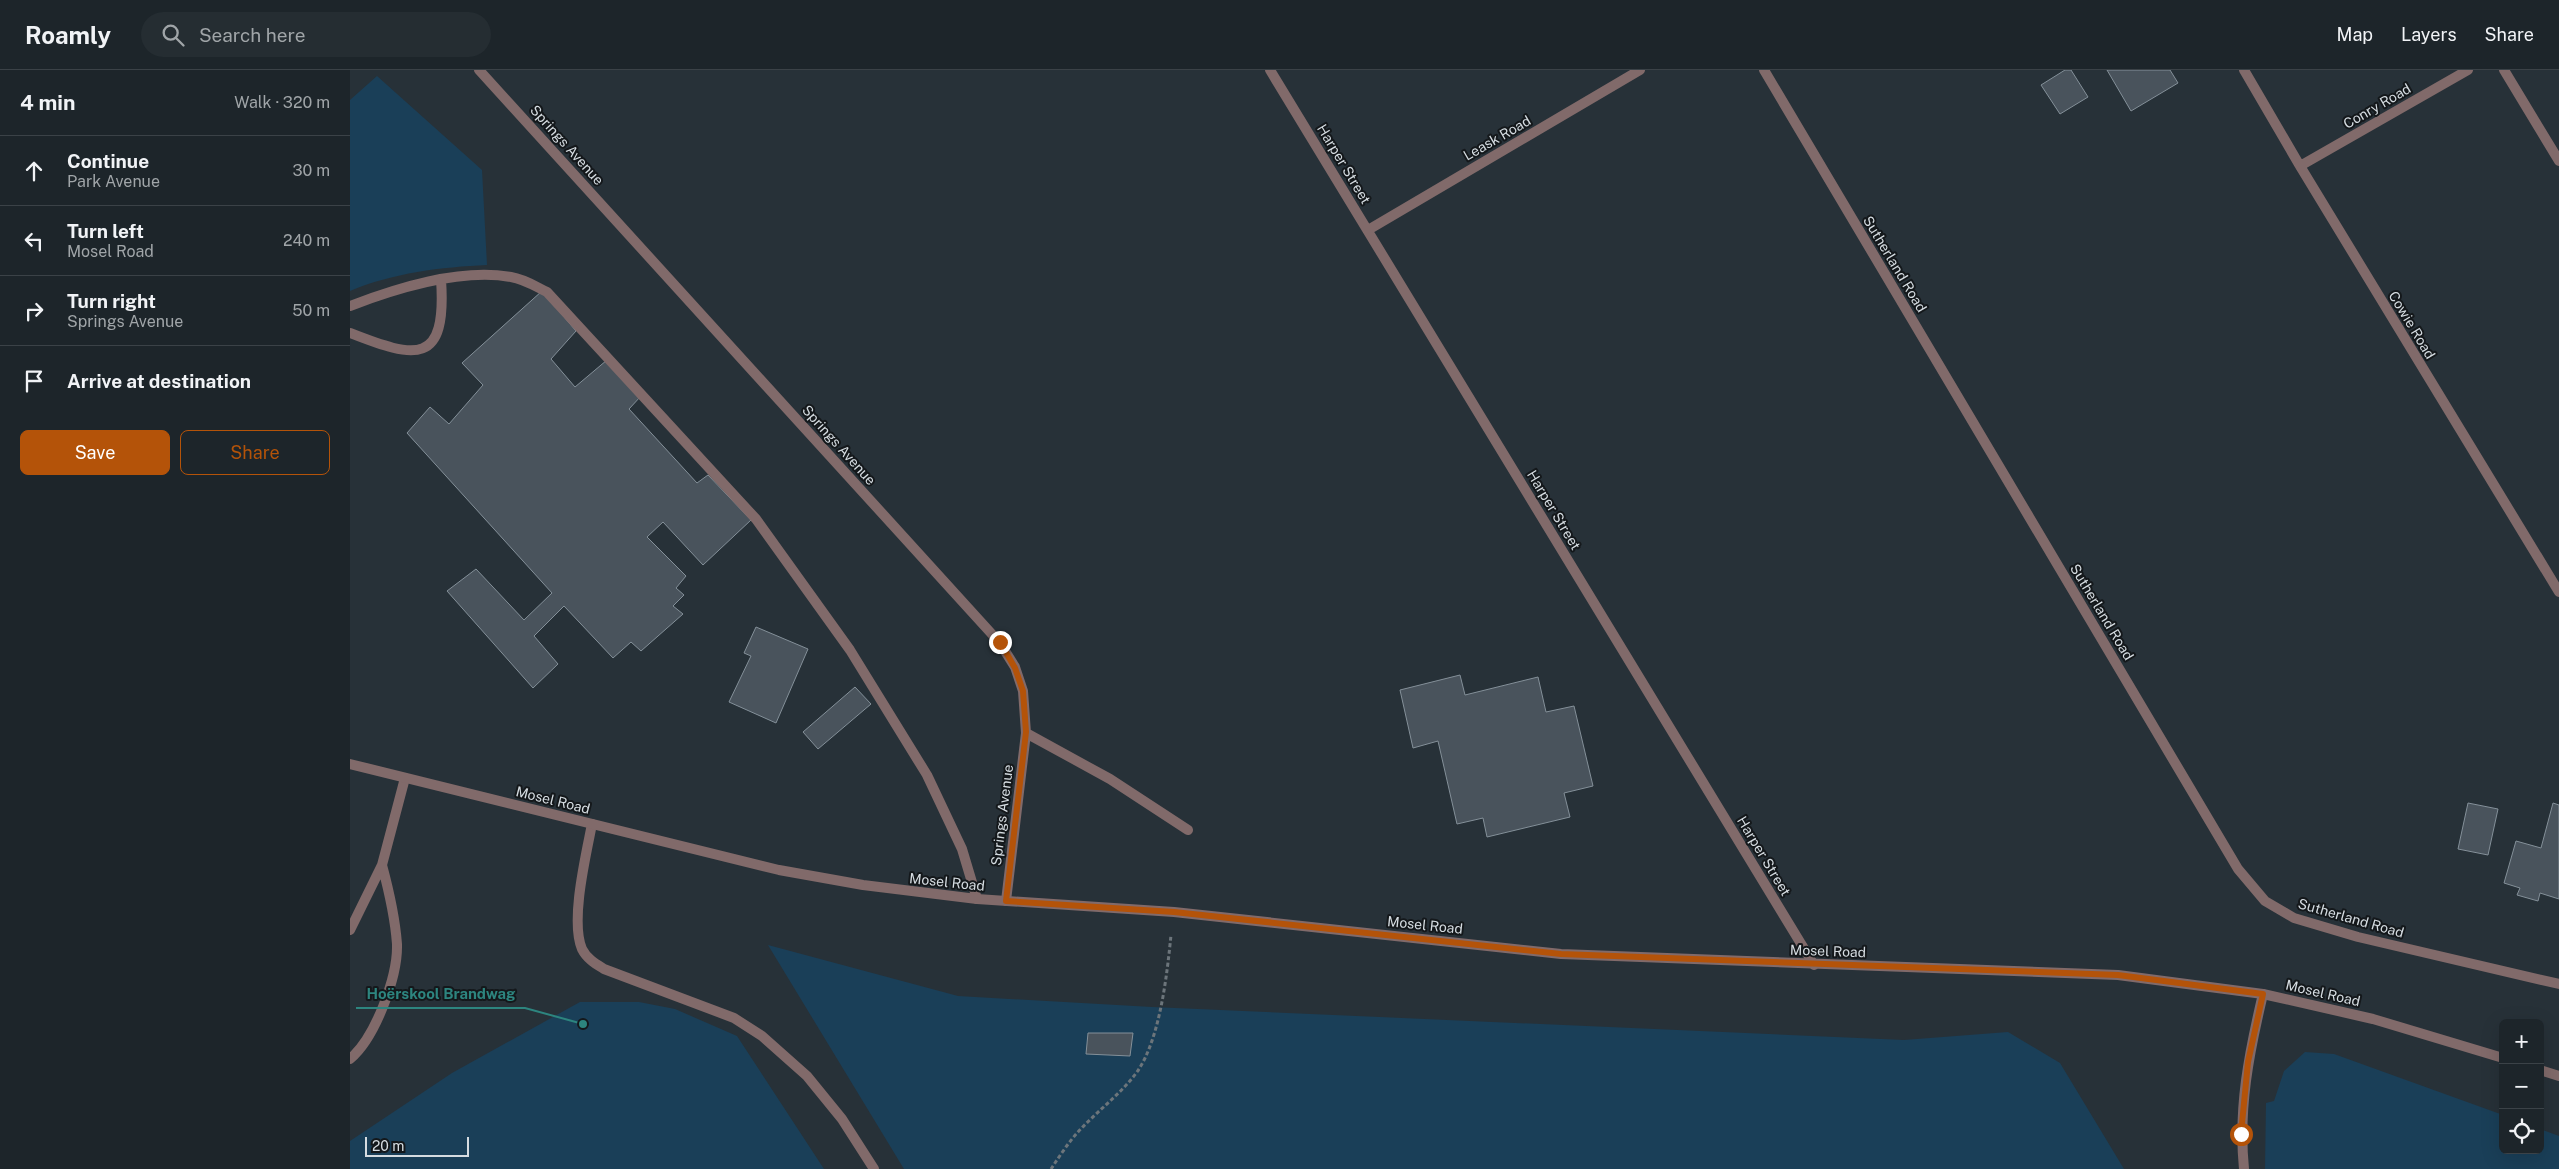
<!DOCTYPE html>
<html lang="en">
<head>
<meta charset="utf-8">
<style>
	:root { --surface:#1d252a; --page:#252d32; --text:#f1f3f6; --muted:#a0a5a8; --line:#3b4247; --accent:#b45309 }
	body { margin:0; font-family:"Public Sans",sans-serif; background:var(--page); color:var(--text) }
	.controls { position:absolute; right:15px; bottom:15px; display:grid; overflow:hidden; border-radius:8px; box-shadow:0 5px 20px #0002 }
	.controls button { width:45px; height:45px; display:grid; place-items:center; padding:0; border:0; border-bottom:1px solid var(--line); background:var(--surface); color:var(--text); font:25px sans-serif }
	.scale { position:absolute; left:15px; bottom:12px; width:104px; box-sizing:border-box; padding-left:5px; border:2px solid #d5dce1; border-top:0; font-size:14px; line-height:18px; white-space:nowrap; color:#d5dce1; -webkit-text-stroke:4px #14181b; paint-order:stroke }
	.stop { position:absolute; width:15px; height:15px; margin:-11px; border:4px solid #b45309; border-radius:50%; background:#fff }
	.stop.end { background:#b45309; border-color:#fff; box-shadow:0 1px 5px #0008 }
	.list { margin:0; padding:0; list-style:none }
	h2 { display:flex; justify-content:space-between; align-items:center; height:65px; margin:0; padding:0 20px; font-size:21px }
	h2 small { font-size:16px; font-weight:400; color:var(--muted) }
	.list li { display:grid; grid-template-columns:32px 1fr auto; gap:15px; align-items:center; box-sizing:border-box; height:70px; padding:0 20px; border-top:1px solid var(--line) }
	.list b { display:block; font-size:19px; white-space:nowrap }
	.list p { margin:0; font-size:16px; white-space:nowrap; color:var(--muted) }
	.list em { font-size:16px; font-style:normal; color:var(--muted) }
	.actions { display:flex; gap:10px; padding:15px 20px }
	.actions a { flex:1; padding:11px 0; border:1px solid var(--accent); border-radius:8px; text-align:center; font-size:18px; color:var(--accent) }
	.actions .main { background:var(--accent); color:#fff }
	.icon { flex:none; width:28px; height:28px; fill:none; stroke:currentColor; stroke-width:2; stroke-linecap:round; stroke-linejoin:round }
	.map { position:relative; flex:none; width:2209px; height:1099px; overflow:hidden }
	header { display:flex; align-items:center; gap:30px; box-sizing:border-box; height:70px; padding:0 25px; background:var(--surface); border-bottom:1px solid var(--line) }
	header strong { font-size:24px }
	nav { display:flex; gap:28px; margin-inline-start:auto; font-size:18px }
	.search { width:350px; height:45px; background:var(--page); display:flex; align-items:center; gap:12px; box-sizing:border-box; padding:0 18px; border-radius:28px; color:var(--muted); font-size:19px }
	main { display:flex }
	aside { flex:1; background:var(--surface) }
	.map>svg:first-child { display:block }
</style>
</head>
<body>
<header>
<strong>Roamly</strong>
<div class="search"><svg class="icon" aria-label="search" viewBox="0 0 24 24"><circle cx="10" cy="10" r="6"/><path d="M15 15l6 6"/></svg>Search here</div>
<nav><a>Map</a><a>Layers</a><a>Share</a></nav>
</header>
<main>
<aside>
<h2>4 min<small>Walk · 320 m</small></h2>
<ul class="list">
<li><svg class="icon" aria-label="ahead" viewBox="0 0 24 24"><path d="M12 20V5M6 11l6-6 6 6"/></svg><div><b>Continue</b><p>Park Avenue</p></div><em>30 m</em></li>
<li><svg class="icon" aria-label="left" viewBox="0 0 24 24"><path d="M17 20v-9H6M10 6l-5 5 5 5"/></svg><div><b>Turn left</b><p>Mosel Road</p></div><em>240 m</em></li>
<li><svg class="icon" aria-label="right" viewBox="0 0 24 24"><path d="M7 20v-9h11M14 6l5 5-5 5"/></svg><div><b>Turn right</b><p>Springs Avenue</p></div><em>50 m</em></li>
<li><svg class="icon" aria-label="arrive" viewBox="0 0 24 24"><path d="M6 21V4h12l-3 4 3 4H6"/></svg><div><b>Arrive at destination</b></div></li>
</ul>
<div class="actions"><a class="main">Save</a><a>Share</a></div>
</aside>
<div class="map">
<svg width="2209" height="1099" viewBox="0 0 2209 1099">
	<rect width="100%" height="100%" fill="#273138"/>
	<path fill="#1a3f58" d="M27,6l105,94 5,95c-45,2 -95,8 -137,26v-191z
		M418,875l190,51 194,11 752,33 104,-8 52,31 64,106h-1220z
		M230,932h59l36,7 62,27 87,133h-474v-28l102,-68z
		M1955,982l29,2 169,61v35h37v-21l19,7v33h-294l1,-66 8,-2 10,-30z"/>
	<path fill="#49535c" stroke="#849099" d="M1715,0h6l17,27 -28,17 -19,-29z
		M1757,0h63l8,13 -47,28z
		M192,221l34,40 -25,28 24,28 32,-27 34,36 -12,13 68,74 11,-8 43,45 -48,45 -40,-43 -16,15 39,39 -10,12 8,7 -11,11 10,8 -42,37 -10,-9 -18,16 -49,-52 -30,30 24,28 -25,24 -86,-97 29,-22 48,51 28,-27 -145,-160 23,-26 19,17 34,-39 -21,-22z
		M406,557l52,22 -32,74 -47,-21 22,-46 -7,-3z
		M1110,605l5,20 73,-18 8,35 28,-6 19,80 -29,7 6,24 -83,20 -4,-19 -26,6 -19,-83 -25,7 -13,-58z
		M505,617l16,17 -53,45 -15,-17z
		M2118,733l30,6 -10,46 -30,-6z
		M2203,733l6,2v94l-19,-6 -2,8 -21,-6 3,-7 -16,-5 12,-42 25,7z
		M738,963h45l-3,23 -44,-2z"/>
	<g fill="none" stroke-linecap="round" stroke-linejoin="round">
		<path stroke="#6c757b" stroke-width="3" stroke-dasharray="4 2.5" stroke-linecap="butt" d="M701,1099c8,-12 17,-26 27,-37 19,-21 42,-37 59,-60 23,-33 30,-97 34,-137"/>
		<path stroke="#816a6a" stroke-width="10" d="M0,236c47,-18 110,-38 161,-29 13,2 24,9 36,15l209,227 94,131 77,125 35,74 15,50
			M0,263c66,26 97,33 91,-54
			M242,754c-6,31 -22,97 -10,125 5,10 14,15 22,20l130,49 28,18 45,40 35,43 32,50
			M0,860l32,-65 23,-87
			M0,989c25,-21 48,-82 47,-115 -2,-27 -8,-53 -15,-79"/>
		<path stroke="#816a6a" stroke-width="10" d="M129,0l521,573 15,24 8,24 3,42 -20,168
			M920,0l544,895
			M1414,0l474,799 27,32 29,17 64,19 201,47
			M1894,0l56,96 259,426
			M2154,0l55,91
			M1950,96l168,-96
			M1018,160l272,-160
			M676,663l84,46 78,51
			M1894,1099c-6,-61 5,-116 19,-175"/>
		<path stroke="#816a6a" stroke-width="10" d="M0,694l429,106 84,15 114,14 197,13 387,42 557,21 145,19 110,25 130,39
			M2190,1000l19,6"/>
	</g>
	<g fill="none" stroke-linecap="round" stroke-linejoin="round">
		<path stroke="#b45309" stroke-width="6" d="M650,572l15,26 8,23 3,41 -20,169 168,11 387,42 557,21 145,19 -15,68 -7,72"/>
	</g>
	<g text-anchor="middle" stroke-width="4" stroke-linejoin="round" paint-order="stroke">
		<g font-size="14" fill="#d5dce1" stroke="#14181b">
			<text transform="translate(2027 36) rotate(-30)" y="5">Conry Road</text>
			<text transform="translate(1147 68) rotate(-30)" y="5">Leask Road</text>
			<text transform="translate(217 75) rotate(48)" y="5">Springs Avenue</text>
			<text transform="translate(994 94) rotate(59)" y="5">Harper Street</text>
			<text transform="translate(1545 194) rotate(59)" y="5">Sutherland Road</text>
			<text transform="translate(2062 255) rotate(59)" y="5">Cowie Road</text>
			<text transform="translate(489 375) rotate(48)" y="5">Springs Avenue</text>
			<text transform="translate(1204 440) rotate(59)" y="5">Harper Street</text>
			<text transform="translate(1752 542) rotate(59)" y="5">Sutherland Road</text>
			<text transform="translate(203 730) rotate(14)" y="5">Mosel Road</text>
			<text transform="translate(652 745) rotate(-83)" y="5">Springs Avenue</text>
			<text transform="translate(1414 786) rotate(59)" y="5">Harper Street</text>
			<text transform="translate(597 812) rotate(6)" y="5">Mosel Road</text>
			<text transform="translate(2001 848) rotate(16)" y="5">Sutherland Road</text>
			<text transform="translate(1075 855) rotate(6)" y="5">Mosel Road</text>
			<text transform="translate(1478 881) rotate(2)" y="5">Mosel Road</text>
			<text transform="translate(1973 923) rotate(13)" y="5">Mosel Road</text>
		</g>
	</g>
	<path fill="none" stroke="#2d857f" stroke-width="2" d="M233 954L175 938H6"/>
	<circle fill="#2d857f" stroke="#14181b" stroke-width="2" cx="233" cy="954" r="5"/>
	<g font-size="15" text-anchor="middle" font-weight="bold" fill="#2d857f" stroke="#14181b" stroke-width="4" stroke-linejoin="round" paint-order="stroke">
		<text x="91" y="929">Hoërskool Brandwag</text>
	</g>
</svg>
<div class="controls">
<button>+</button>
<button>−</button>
<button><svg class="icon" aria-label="locate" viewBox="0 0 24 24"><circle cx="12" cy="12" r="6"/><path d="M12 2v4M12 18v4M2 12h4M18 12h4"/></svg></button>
</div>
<div class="scale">20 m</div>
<div class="stop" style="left:1891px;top:1064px"></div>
<div class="stop end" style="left:650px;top:572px"></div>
</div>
</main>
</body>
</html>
